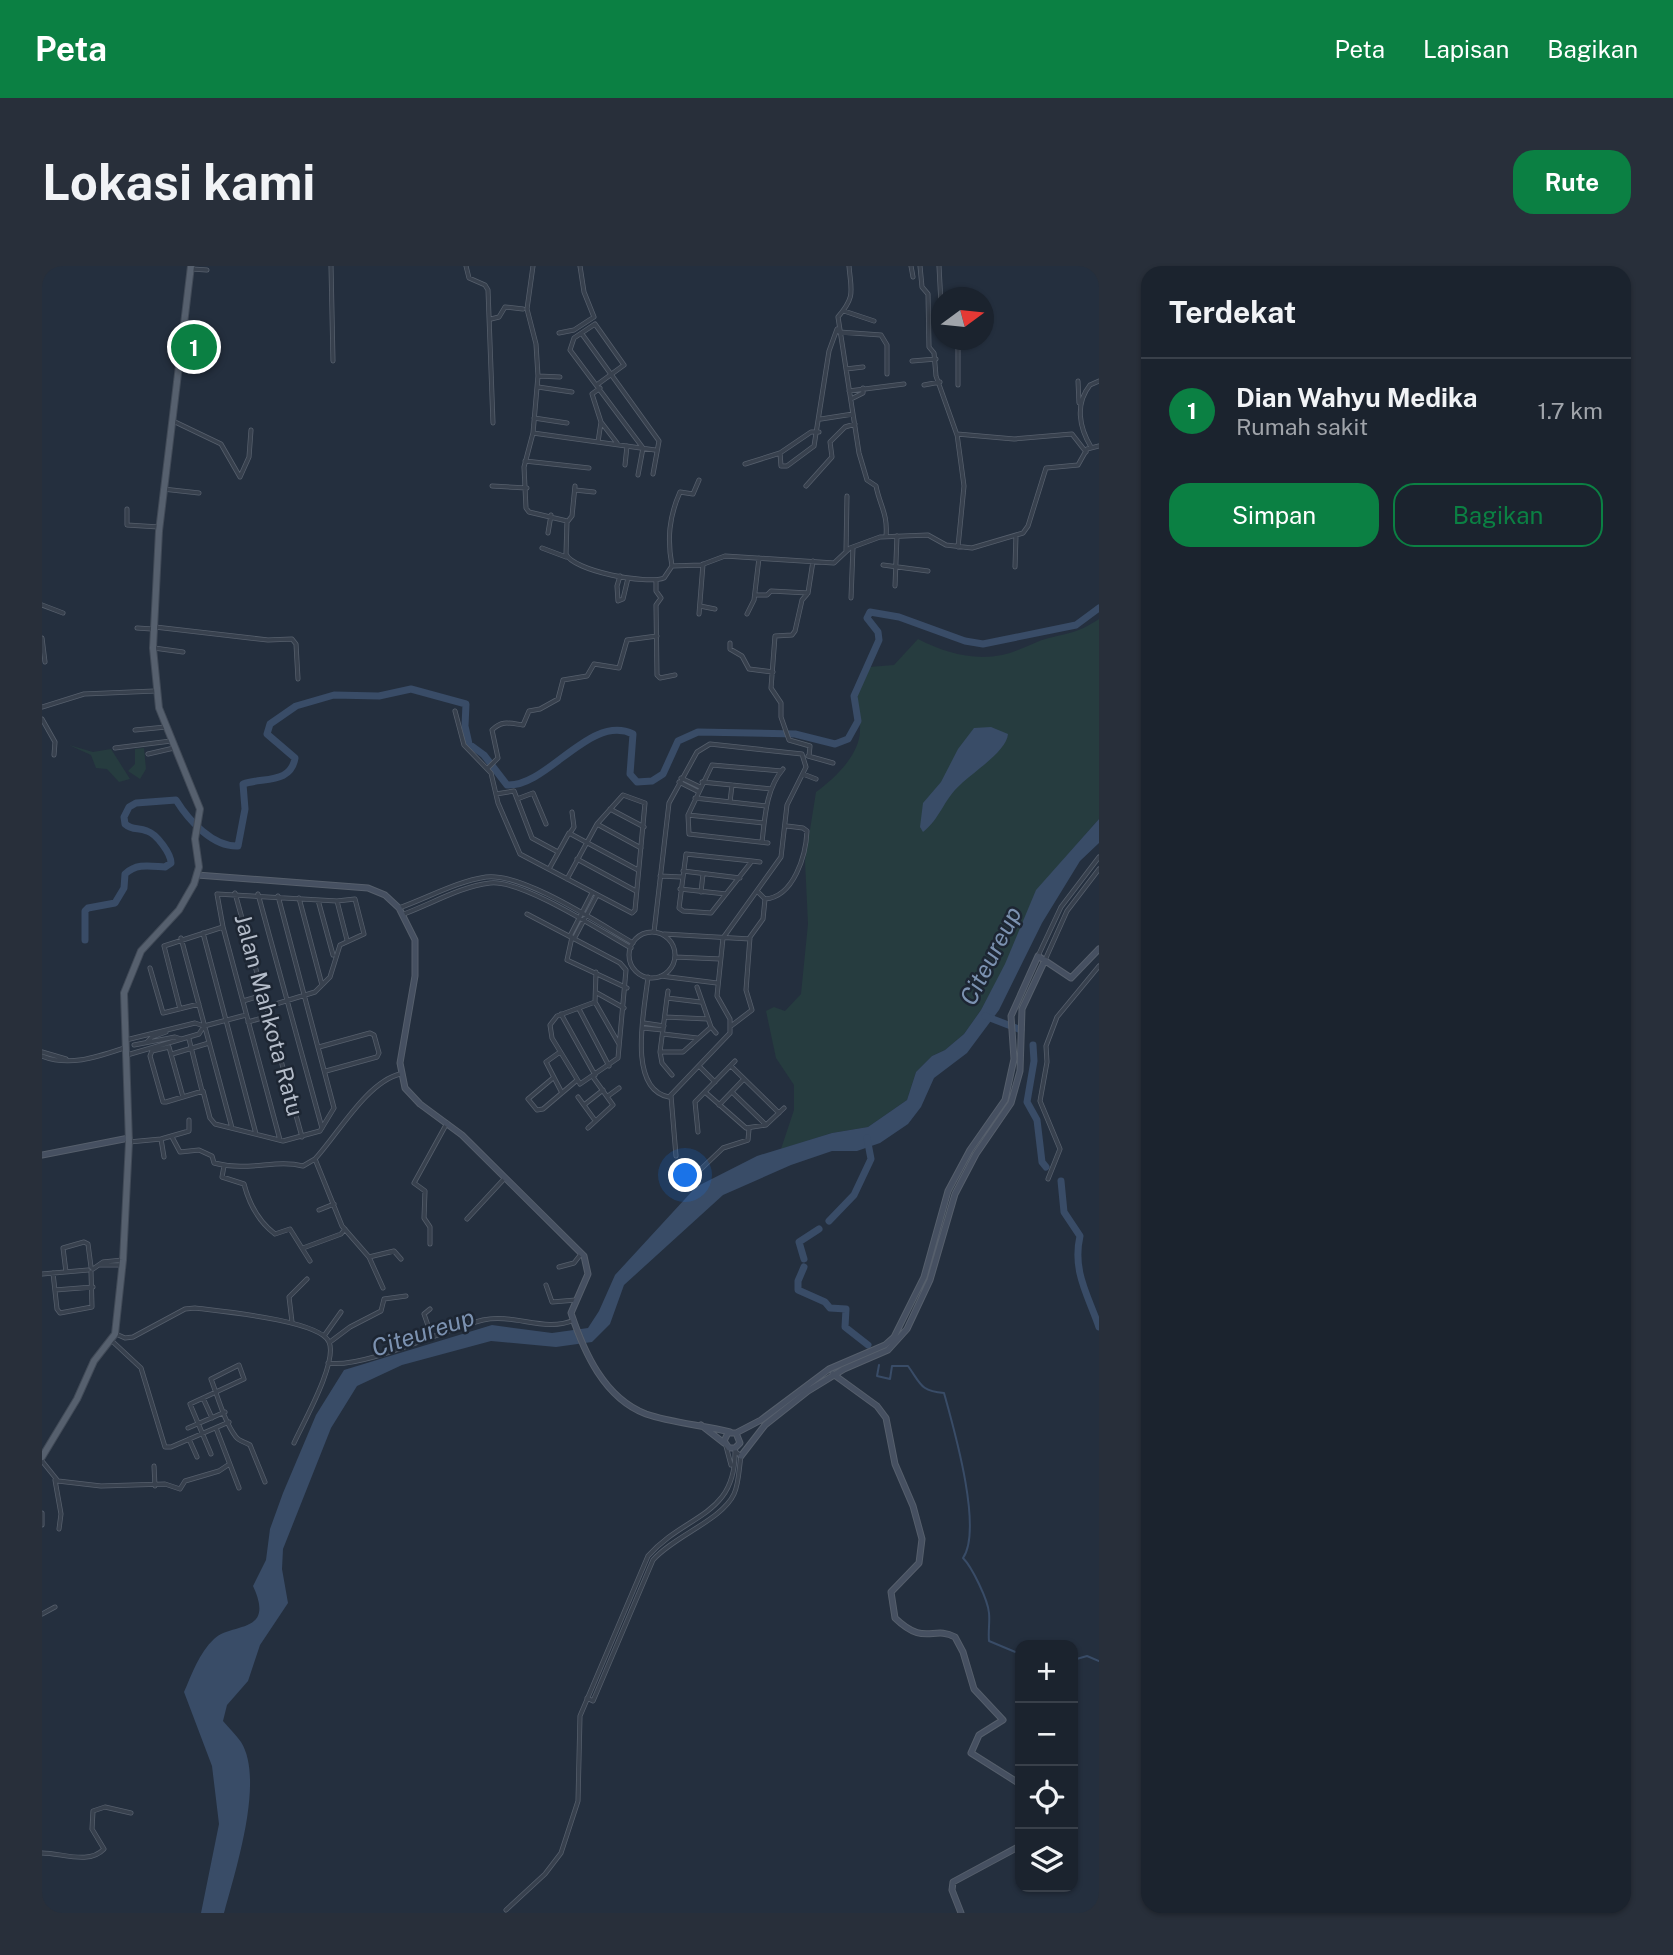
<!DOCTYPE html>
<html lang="id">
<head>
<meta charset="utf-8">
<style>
	:root { --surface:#1b232e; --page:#282f3a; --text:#f1f3f6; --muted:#a0a4aa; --line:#39404a; --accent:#0b8043 }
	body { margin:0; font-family:"Public Sans",sans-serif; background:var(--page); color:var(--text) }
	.controls { position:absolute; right:21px; bottom:21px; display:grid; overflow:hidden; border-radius:14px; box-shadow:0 2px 5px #0004 }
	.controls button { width:63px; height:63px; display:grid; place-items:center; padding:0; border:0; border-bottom:2px solid var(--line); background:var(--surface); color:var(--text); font:35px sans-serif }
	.compass { position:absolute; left:889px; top:21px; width:63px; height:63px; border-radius:50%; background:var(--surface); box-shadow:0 2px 5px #0004; rotate:75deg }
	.you { position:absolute; left:644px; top:910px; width:24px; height:24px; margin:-18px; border:5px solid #fff; border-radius:50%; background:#1a73e8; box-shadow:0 0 0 10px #1a73e833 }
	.badge { display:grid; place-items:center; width:46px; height:46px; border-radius:50%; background:var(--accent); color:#fff; font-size:23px; font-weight:700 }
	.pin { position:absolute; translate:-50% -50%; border:4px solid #fff; box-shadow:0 2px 7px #0006 }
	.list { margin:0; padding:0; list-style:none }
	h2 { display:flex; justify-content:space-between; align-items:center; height:91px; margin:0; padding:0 28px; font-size:30px }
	h2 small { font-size:23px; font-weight:400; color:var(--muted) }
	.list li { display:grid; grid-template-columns:46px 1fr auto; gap:21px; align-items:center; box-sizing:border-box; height:105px; padding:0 28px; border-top:2px solid var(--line) }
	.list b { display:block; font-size:26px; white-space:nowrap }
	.list p { margin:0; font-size:23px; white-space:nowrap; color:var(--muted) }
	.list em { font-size:23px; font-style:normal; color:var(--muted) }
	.actions { display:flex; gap:14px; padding:21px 28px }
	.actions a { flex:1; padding:16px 0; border:2px solid var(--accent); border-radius:21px; text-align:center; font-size:24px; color:var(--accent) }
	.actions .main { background:var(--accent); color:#fff }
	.icon { flex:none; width:38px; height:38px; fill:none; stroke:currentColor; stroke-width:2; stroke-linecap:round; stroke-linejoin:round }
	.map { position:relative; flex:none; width:1057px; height:1647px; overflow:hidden; border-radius:21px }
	header { display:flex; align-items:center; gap:42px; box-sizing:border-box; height:98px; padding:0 35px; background:var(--accent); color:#fff }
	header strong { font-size:33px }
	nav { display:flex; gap:38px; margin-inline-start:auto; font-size:24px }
	.intro { display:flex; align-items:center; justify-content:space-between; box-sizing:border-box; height:168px; padding:0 42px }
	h1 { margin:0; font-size:49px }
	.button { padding:18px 32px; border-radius:21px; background:var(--accent); color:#fff; font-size:24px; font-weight:700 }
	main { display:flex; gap:42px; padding:0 42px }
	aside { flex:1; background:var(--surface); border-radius:21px; box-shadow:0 2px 5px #0004 }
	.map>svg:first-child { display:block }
</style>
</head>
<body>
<header>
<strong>Peta</strong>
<nav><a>Peta</a><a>Lapisan</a><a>Bagikan</a></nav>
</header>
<div class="intro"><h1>Lokasi kami</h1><a class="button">Rute</a></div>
<main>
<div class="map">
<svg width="1057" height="1647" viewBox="0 0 1057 1647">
	<rect width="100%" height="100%" fill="#242f3e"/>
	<path fill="#263c3f" d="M1057,353v200l-35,40 -83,151 -17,24 -19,16 -13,6 -16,16 -9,28 -39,27 -36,6 -51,16 13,-39v-25l-18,-27 -10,-47 8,-4 11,4 16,-17 7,-70 -3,-63 11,-69c18,-13 44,-37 44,-62 1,-35 -13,-26 9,-63l25,-2 24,-26c25,13 55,22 84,16 16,-3 31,-13 47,-17 24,-6 28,-5 50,-19z
		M27,479l24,7 18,-3 19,30 -11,3 -12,-13 -11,-1 -5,-13z
		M102,482l2,21 -6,10 -12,-8 7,-7v-15z"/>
	<path fill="#394c67" d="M949,461l17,7c-1,17 -35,38 -48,51 -16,14 -20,34 -37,47l-3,-5 3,-24 18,-21 17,-33 16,-21z
		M1057,553v24l-19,18 -38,62 -43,87 -32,43 -33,25 -13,29 -13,17 -28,19 -23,8h-25l-41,14 -68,30 -99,90 -14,39 -18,18 -36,5 -65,-6 -89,24 -45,21 -26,42 -48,121 -1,20 6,34 -28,42 -12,36 -21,24 -4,16c6,7 13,14 18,21 24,38 -6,130 -17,171h-23l18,-89 -7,-58 -28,-74c8,-18 15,-39 30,-53 17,-17 62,-4 39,-53l13,-26 4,-31 13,-36 33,-78 28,-45 148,-45 60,8 36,-5 11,-17 16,-36 81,-88 61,-31 75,-23 36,-6 39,-27 9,-28 16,-16 13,-6 19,-16 17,-24 24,-46 31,-74z"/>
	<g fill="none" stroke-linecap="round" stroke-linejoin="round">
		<path stroke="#394c67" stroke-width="2" d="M837,1099l-2,11 13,3 2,-13h16c13,18 12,25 36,27 10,36 39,136 19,165 9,9 25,42 26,55 1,9 -1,18 0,28l31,13
			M1031,1394l14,-4 12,5"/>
		<path stroke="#394c67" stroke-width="7" d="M43,674v-29l3,-3 27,-5 9,-15 1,-14c12,-11 24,-8 40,-7l6,-4c0,-9 -14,-29 -24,-32 -9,-4 -14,0 -22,-7l-1,-7 5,-10 7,-4 40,-3c13,21 37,47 62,46l7,-37 -2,-25c20,-7 48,0 52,-26l-28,-24 3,-10 26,-18 38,-11 45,1 32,-7 55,15 -1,22 4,18 15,11 23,30c41,2 83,-72 126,-51l-3,40 7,8 15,-1 11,-7 15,-33 20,-9 97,2 40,10 13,-5 10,-18 -4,-25 25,-56 -1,-8 -11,-14 3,-6 29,5 66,24 18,3 93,-19 23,-17
			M943,750l36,14
			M991,779l1,16 -7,41 10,18 5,42 4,5
			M1019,915l3,31 16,24c-8,35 8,59 19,91
			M787,955l25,-26 17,-36 -4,-21
			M762,993l-5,-17 20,-13
			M762,1001l-6,14v9l27,12 5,6 16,1 -1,18 23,18"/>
		<g stroke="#565f6c" stroke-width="5">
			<path id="street" d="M289,0l2,95
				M424,0l3,12 16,7 3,5 5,133
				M491,0l-6,43 9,35 2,32 -5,57 -9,34 2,41 3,4 38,9 -1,33c7,17 81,31 98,24l8,-12 29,-1 24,-9 109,7 16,-15 30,-11 48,-2 18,10 26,3 51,-15 5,-7 18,-58 32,-3 9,-16 12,-3
				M807,0c2,25 7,30 -11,51l21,136 8,27 9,6c4,20 12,28 10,50
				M869,0l2,11
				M878,0l2,21 6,7 1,53 5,6 2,23 21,59
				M897,0l3,57
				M150,3l15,1
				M802,45l30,10
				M449,53l8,-2 6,-10 18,2
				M797,66l42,3 6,10v29
				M517,67l15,-3 20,-13 -10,-25 -4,-26
				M540,68l77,107 -6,33
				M870,95l24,-2
				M804,103l17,-2
				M496,110l22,1
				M1036,115l1,22
				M556,118l26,-19 -29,-41 -21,14 -4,12 73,98 -5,27
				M882,119l16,-3
				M916,119v-45
				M496,121l34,5
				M807,125l55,-7
				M809,133l12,-6v-5
				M492,152l33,5
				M779,153l32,-5
				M131,155l48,23 19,33 9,-20 2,-27
				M559,156l16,21
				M491,167l122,17
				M556,176l3,-20 -9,-28 8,-6
				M1049,181c-12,-20 -16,-43 -1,-62l9,-4
				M738,187l31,-21h8
				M483,195l64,7
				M703,198l35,-11 1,13h6l27,-20 15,-95 8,-22
				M583,199l2,-19
				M450,220l35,2
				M764,220l26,-29 -2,-15 15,-15 10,-3
				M121,223l36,4
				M533,224l19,2
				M85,243v16l32,2
				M526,255l4,-5 3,-30
				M506,267l3,-18
				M916,281l6,-61 -7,-52 57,5 58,-5 14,18
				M500,282l24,9
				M804,285l1,-55
				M841,299l45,6
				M630,300c-5,-27 -3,-49 8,-74l13,2 6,-14
				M973,301l1,-32
				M578,310l-3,10 1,15 5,-2 5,-21
				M614,314v11l5,7 -5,7 1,70 3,3 15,-3
				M853,320l2,-50
				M713,329h12l4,-4 37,2
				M809,332l2,-51
				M0,339l21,8
				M658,340l15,3
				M657,348l4,-50
				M705,348l7,-14 5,-42
				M113,361l113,13 24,-1 4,5 2,35
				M95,362l15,1
				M0,372l3,24
				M688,377v6l12,7 7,13 24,3
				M112,382l29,4
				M0,441l42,-13 71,-3
				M413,445l9,34 27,28 7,30 22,51 112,59 3,-3 10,-107 -22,-8 -26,29 -30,55
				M0,453l13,23 -1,13
				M93,464l31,-3
				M73,482l56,-7
				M106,488l26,-6
				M766,490l25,7
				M767,490l1,-10 -21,-6 -8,-23v-14l-10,-15 4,-52 17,-1 3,-4 7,-31 6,-7 5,-32
				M446,502l10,-10 -6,-28c10,-10 17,-7 31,-5l6,-14 11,-2 18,-10 5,-19 24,-4 7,-12 25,4 8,-28 30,-4
				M761,508l13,5
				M639,512l19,9
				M637,516l18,9
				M660,516l69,7
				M454,528l18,-3 18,47 26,14
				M653,532l71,8
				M475,533l16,-6 13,31
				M688,536l2,-17
				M568,543l34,18
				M646,549l76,8
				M555,558l44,24
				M528,567l4,-6 -2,-15
				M720,576c3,-26 4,-53 21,-73
				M726,577l-79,-9 -1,-19 24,-50 69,6
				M535,593l59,32
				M710,595l-66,-7 -7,54 4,3 28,2 41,-52 8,1
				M507,603l20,-36 69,37
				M641,605l57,7
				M618,610l21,1
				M638,623l46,5
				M715,625l8,8c29,-2 41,-44 42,-68l-4,-3 -16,-2
				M659,626l2,-18
				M193,627l67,244
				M216,628l64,234
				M257,632l23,87
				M276,634l15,55
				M295,635l10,39
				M357,642c28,-10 59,-27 87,-31 36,-5 114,47 147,66
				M362,648c27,-10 58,-28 86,-31 31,-4 111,48 141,65
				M485,648l93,49 6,7 -8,88 -38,26 -28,-46 -2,-13 7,-9 38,-14 1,-30
				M181,661l57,213
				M587 689a23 23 0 1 1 46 0a23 23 0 1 1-46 0Z
				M161,667l53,201
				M622,668l86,5
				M528,670l22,-43
				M530,671l-5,23 60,28
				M139,672l51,190
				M532,673l23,-44
				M996,690l23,-49 38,-50
				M633,691l45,2
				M1003,694l22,-49 32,-42
				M108,702l13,45 36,-9
				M619,710l56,7
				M606,711c-3,30 -22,112 21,120l61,-64v-14l-13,-23 6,-58 58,-81 6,-52 19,-38 -4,-13 -92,-10 -13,8 -28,51 -15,129
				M655,721l14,40 -28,25h-23l7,-54 33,4
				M555,727l27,15
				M625,732l1,-7
				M201,735l20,-6
				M553,736l24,42
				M138,743l-16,-63 59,-19 -6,-33 120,7 18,-2 9,35 -24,11 -10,32 -15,15 -49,15
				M537,743l30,57
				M519,748l34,61
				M623,751l43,2
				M206,756l21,-6
				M602,757l20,3
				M162,760l42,-11
				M689,760l21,-16 -6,-20 4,-53 13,-18 2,-20
				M669,761l5,6
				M601,762l20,2
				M621,768l34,4
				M147,773l13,52
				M84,774l69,-17 9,3
				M105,776l5,-5 14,-5
				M92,779l41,-8 6,2
				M277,781l51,-14 4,2 5,18 -2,4 -51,14
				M0,786l24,7
				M518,786l-14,10 16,31
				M618,786l2,11 10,12
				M130,788l37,-11
				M85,789l72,-21 5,-8
				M0,790c27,11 55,1 82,-8
				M689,800l48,47
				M658,801l15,15
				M358,808c-33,8 -62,60 -85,85l27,67 27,31 25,-6 7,8
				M511,812l-25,21 9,11 6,-1 33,-28
				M663,826l41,36 20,-3 18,-17
				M690,826l33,32
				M566,830l11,-8
				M629,830l5,60
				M141,831l-14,-50 -17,4 -2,5 13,46h3l37,-11 7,27 5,6 68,17 37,-10 14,-23 -56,-212
				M536,831l16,22
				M542,839l19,-15
				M677,839l25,-26
				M546,862l25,-23 -20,-28
				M656,866l-3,-30 40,-41
				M130,871l8,15 19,-2 13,6 2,7c35,9 61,-4 89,3l12,-7
				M119,873l3,18
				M87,876l32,-3 28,-8v-11
				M182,900l-2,11 22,7c5,19 15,38 31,50l15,-5 20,32
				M659,903l22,-21 25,-8 1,-11
				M1006,913l12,-30 -20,-48 7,-39 -1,-16 11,-29 42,-51
				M277,944l15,-6
				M425,953l37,-40
				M388,978v-17l-6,-9 1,-27 -11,-8 33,-60
				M261,982l38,-14 4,-5
				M327,991l14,31
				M58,999h21
				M517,1001l15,-4 7,-9
				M51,1003l10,-7 20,-2
				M24,1006l-3,-24 21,-6 4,2 3,23
				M11,1007l4,36 3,4 32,-6 -1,-35
				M0,1008l46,-4
				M504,1019l6,17 24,-2
				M13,1024l38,-3
				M388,1043l-6,5 8,23
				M250,1056l-3,-25 18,-18
				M74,1068l9,4 8,-1 52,-28 10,-1c23,3 125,12 134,34 9,20 -26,81 -35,101
				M282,1070l17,-24
				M70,1075l29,27 24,79h6l58,-25
				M288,1076l20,-15 31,-16 3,-12 22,-3
				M286,1097c36,6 116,-34 155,-43 31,-7 62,13 91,0
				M161,1132l9,20
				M146,1162l37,-16
				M174,1162l23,60
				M147,1173l8,18
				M684,1180l5,19
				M169,1188l-21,-50 54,-25 -5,-14 -28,14c7,18 13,42 25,58 3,4 9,5 14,8l15,37
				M0,1195l16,20 43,5 64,-2 15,5 5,-8 34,-10 9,-6
				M112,1200l1,20
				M13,1214l6,34 -2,15
				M0,1247v12
				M0,1348l13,-7
				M545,1432l6,3 60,-141c21,-24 69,-40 81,-66 5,-11 5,-26 7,-38l-5,-4
				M0,1587c20,0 47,12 62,-4l-12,-20 1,-18 12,-4 26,6
				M464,1644l39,-36 16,-21 17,-52 2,-85 68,-160c38,-43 89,-39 87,-108"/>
		</g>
		<g stroke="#565f6c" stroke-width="7">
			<path id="secondary" d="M155,609l171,13 17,7 14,13 16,32v36l-15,87 5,25 15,16 42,31 122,121 4,18 -17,39c13,39 33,85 75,101 26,9 57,11 84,18
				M0,889l87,-17
				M791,1108l44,32 9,12 9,46 18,42 9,33 -3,24 -28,29 4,26c30,29 38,7 60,19l8,15 11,37 29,31 -24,15 -8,18 49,31
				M659,1159l23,18
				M694,1167l4,10 -5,5h-6l-5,-7 4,-8h8l25,-13 68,-51 56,-24 9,-8 30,-60 24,-86 22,-41 35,-50 9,-41 -3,-43 27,-60 33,22 28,-29
				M699,1190l24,-31 43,-34 36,-22 44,-19 19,-21 23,-49 25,-86 21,-40 35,-51 9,-32 2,-62 23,-49
				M919,1647l-9,-23 1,-8 67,-36"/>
		</g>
		<g stroke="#414a57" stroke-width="8">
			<path id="primary" d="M0,1191l35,-58 17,-38 21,-27 8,-74 6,-118 -5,-149 17,-42 38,-41 15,-26 5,-17 -4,-28 5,-30 -41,-101 -6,-60 6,-117 32,-265"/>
		</g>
		<use href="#street" stroke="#38414e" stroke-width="3.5"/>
		<use href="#secondary" stroke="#465061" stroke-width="5"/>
		<use href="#primary" stroke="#56606e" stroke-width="6"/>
	</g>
	<g text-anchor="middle" stroke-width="5" stroke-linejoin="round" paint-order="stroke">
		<g font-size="23" fill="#b4bcc9" stroke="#1d2633">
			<text transform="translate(227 749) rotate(75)" y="8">Jalan Mahkota Ratu</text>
		</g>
		<g font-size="24" font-style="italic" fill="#7c92b1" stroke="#1d2633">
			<text transform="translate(949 690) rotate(-63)" y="8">Citeureup</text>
			<text transform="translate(381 1067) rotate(-18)" y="8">Citeureup</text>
		</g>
	</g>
</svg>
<div class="controls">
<button>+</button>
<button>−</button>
<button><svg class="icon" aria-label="locate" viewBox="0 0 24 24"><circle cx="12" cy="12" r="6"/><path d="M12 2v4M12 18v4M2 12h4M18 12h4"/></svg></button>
<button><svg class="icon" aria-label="layers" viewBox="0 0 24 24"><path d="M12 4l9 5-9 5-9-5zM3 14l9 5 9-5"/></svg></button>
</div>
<svg class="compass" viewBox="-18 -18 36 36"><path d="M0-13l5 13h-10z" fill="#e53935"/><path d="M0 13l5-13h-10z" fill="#a0a4aa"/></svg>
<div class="you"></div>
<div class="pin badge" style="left:152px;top:81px">1</div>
</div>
<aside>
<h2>Terdekat<small></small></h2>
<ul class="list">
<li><span class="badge">1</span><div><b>Dian Wahyu Medika</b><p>Rumah sakit</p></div><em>1.7 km</em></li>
</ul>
<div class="actions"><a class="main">Simpan</a><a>Bagikan</a></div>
</aside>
</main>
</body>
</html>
